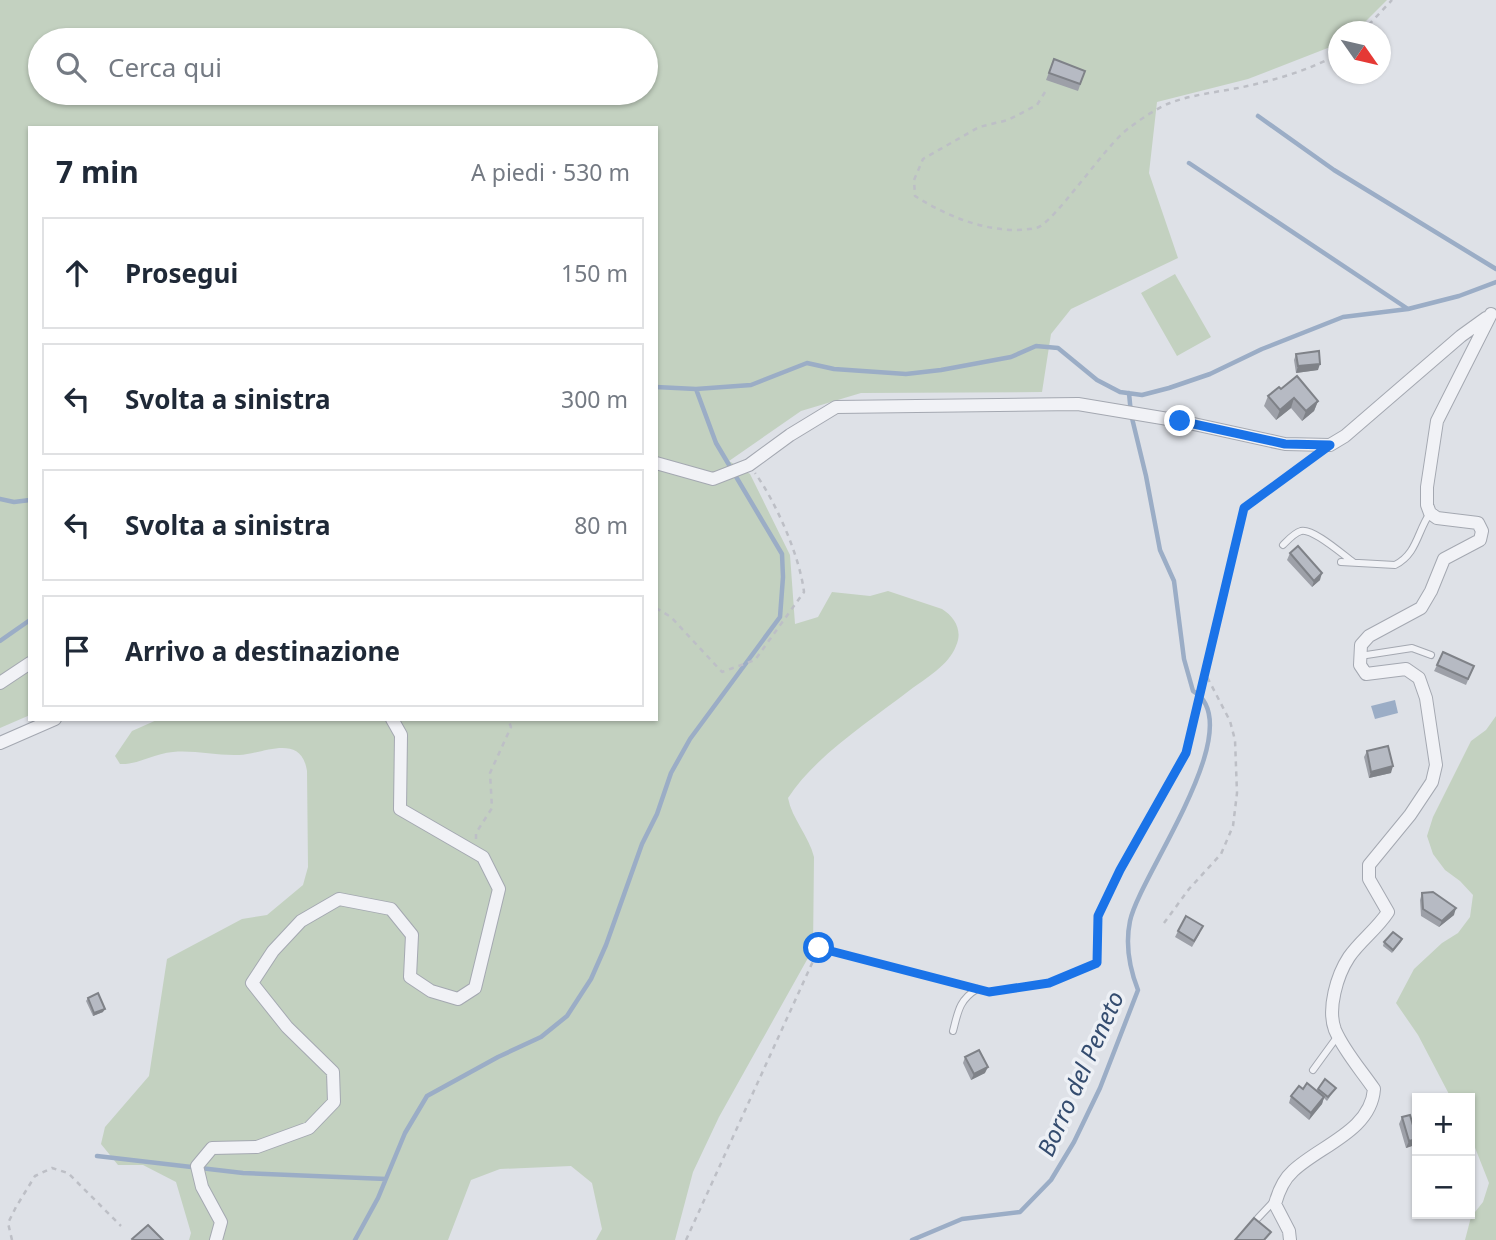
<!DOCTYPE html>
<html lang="it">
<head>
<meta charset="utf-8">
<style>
	:root { --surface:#fff; --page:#f2f2f3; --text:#1f2937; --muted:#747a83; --line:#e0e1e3 }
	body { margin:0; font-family:"Noto Sans",sans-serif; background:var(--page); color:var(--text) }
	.controls { position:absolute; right:21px; bottom:21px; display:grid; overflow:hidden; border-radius:0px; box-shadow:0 2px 5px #0004 }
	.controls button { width:63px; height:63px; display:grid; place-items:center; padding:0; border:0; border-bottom:2px solid var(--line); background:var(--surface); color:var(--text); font:35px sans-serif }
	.compass { position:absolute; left:1328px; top:21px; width:63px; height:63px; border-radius:50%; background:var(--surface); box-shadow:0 2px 5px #0004; rotate:124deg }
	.stop { position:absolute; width:21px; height:21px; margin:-16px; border:5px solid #1a73e8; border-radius:50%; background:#fff }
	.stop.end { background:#1a73e8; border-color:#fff; box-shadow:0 2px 7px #0008 }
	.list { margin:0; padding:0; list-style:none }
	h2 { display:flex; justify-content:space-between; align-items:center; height:91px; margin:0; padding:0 28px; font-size:30px }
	h2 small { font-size:23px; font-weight:400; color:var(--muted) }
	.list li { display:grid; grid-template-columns:46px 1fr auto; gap:21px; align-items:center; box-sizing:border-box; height:112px; margin:0 14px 14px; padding:0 14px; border:2px solid var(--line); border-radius:0px }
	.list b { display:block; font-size:26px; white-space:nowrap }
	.list em { font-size:23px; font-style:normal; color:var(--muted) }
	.icon { flex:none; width:38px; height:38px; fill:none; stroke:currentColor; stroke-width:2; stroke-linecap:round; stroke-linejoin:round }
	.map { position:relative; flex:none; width:1496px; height:1240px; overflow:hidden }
	.search { position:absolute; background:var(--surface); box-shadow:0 2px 5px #0004; left:28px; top:28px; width:630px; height:77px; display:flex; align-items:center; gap:18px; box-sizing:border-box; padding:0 24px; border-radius:38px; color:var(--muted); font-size:26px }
	.panel { position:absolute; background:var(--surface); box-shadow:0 2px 5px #0004; left:28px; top:126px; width:630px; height:595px; border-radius:0px }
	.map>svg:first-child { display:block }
</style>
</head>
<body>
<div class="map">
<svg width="1496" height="1240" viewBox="0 0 1496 1240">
	<rect width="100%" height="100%" fill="#dee1e7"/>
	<path fill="#c3d1c0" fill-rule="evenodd" d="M0,0h1387l-31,31 -18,1v12l-90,35 -91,23 -8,71 29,85 -107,51 -20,25 -9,58 -181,1 -60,18 -72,50 21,13 40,81 5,69 23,-7 14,-25 38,4 18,-5 54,18c13,8 21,22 14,37 -8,20 -30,32 -46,44 -40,31 -95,66 -122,108 4,21 21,38 26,59l-1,92 -94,168 -26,55 -18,68h-79l6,-11 -10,-46 -21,-17 -71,3 -29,11 -23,60h-259l2,-7 -15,-51 -33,-17h-25l-17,-21 4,-17 44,-51 18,-117 75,-40 25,-4 36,-30 5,-18 -1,-96c-6,-39 -44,-17 -68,-16 -22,1 -44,-5 -66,-3 -18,1 -35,13 -53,12l-5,-8 17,-25 27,-12h497v-591h-626v587l-30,13zM40,40h606v53h-606z
		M1175,274l36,63 -34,19 -36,-63z
		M1496,716v524h-31l6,-23 12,-15 6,-19 -19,-48v-37h-19l-33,-63 -22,-32 18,-34 28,-26 16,-10 12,-16 3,-22 -13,-14 -15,-11 -12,-16 -6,-18 6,-19 38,-76 15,-11z"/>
	<path fill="#9badc6" d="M1395,700l3,13 -23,6 -4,-13z"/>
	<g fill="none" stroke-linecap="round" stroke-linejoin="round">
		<path stroke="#9badc6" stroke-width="4.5" d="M1258,116l76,54 162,99
			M1189,163l219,146
			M656,387l40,2 55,-4 56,-22 27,6 72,5 35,-4 70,-13 25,-11 22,2 39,32 23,12 22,3 27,-7 41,-14 52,-25 81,-32 65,-8 51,-13 37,-14
			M0,499l14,3 16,-2
			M0,641l30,-21
			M97,1156l146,17 143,6
			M355,1240l23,-42 27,-65 22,-37 71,-39 43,-20 26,-21 24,-37 15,-34 36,-101 15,-30 14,-41 19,-34 90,-122 3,-40 -1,-23 -66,-111 -20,-54
			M912,1240l50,-21 58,-7 31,-32 23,-38 26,-54 38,-98c-9,-23 -13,-45 -8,-69 9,-45 122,-196 63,-230l-9,-32 -10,-78 -14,-31 -14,-74 -15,-62 -2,-21"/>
		<g stroke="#a4a8b1" stroke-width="8">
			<path id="service" d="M1283,545c5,-5 11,-12 18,-14 12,-3 41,23 52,31
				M1341,562l54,3c22,-11 22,-33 35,-52
				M1360,656l52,-8 19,7
				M953,1031c5,-19 6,-31 24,-42
				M1313,1070l24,-33
				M1258,1218l16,-17"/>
		</g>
		<g stroke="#a4a8b1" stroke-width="14">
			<path id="minor" d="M656,463l57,16 36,-14 41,-30 46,-28 242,-3 102,17 105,23 45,1 15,-9 116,-100 25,-18
				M0,683l30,-20
				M0,743l55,-24
				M216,1240l5,-18 -19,-35 -5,-21 15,-18 45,-1 52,-19 25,-26 -1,-30 -46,-45 -35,-44 21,-32 28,-30 38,-22 52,10 21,26 -2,42 21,14 27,8 17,-11 24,-99 -16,-32 -83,-48 1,-74 -9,-16
				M1290,1240l-1,-9 -14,-27c3,-11 9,-25 18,-33 26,-25 78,-40 81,-82 -13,-19 -30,-38 -39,-59 -8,-21 2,-55 14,-73 11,-16 28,-28 39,-45l-19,-33v-14l41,-50 22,-33 4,-17 -10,-67 -7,-20 -13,-9 -40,5 -6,-9 1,-20 8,-9 52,-28 10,-17 13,-32 36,-19 2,-9 -4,-8 -41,-5 -7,-5 -3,-8v-18l10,-66 54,-107"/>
		</g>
		<path stroke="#bdbfc6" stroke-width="2.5" stroke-dasharray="5 5" stroke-linecap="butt" d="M1362,32l30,-32
			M1045,92l-8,13 -29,15 -29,7 -56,32 -9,21 1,16c34,22 80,40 121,32 17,-3 70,-84 93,-100 12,-9 28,-20 41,-25 24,-9 49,-11 73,-16 32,-7 67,-17 95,-33
			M656,608l15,9 51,55 33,-12 49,-68c-4,-35 -28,-90 -49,-119
			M476,839v-6l16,-25 -2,-35 21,-46 -3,-8
			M1164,923l25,-34 32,-35 12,-28 4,-33 -2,-53 -5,-19 -25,-48
			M986,991l63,-8 48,-20 2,-47 21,-46 66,-117 58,-245 70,-51
			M12,1240l-4,-17 8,-16 19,-31 17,-8 16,5 53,53
			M686,1240l133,-292 147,38"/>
		<use href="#service" stroke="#f1f2f6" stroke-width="6"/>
		<use href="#minor" stroke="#f1f2f6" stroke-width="12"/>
	</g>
	<path fill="#9da0a8" d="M1054,59l31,12 -7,20 -32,-11z
		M1296,354l22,16 -22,3 -2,-13z
		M1281,389l37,12 -4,10 -12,10 -11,-13 -15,12 -12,-14 4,-10z
		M1290,553l30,27 -8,7 -25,-27z
		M1437,665l37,1 -8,19 -32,-14z
		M1367,751l24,22 -22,5 -5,-21z
		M1422,893l32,22 -15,12 -18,-11 -1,-16z
		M1178,931l22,2 -8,14 -17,-10z
		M1402,939l-1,3 -9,11 -9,-7 1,-4z
		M88,998l15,14 -10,4 -7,-15z
		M965,1057l20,16 -14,7 -8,-17z
		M1336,1088l-9,13 -3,-3 -2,6 -13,16 -20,-17 2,-7 12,-7 14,2 1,-2z
		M1402,1117l15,22 -2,6 -9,3 -7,-24z"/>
	<path fill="#7f8288" d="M1320,364l-2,6 -22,3 2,-7z
		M1294,398l-3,10 -15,12 4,-10z
		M1318,401l-4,10 -12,10 4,-10z
		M1322,573l-2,7 -8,7 2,-6z
		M1393,766l-2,7 -22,5 2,-6z
		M1456,908l-2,7 -15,12 3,-6z
		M105,1009l-2,3 -10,4 1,-3z
		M988,1067l-3,6 -14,7 3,-6z
		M1324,1097l-2,7 -13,16 2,-7z
		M1417,1139l-2,6 -9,3 3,-7z"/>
	<path fill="#b6bac3" stroke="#7f8288" stroke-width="2" d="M1054,59l31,12 -5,13 -31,-11z
		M1319,351l1,13 -22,2 -2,-12z
		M1297,376l21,25 -12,10 -12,-13 -14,12 -12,-14 11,-9 2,2z
		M1298,546l24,27 -8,8 -24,-28z
		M1443,652l31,14 -6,13 -31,-14z
		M1388,746l5,20 -22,6 -4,-21z
		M1433,892l23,16 -14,13 -19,-12 -1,-16z
		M1186,916l17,10 -9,15 -16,-10z
		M1393,932l9,7 -9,11 -9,-8z
		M98,993l7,16 -11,4 -6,-15z
		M979,1050l9,17 -14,7 -9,-17z
		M1325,1079l11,9 -8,9 -10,-8z
		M1307,1083l17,14 -13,16 -20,-17 8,-10 4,3z
		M1410,1115l7,24 -8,2 -7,-24z
		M1254,1218l17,14 -7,8h-29z
		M148,1225l15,15h-30l-1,-1z"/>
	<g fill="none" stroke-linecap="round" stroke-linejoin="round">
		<path stroke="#1a73e8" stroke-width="9" d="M819,948l170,44 60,-9 48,-20 1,-47 22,-46 66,-117 58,-245 86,-63 -45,-1 -105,-23"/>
	</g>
	<g text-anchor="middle" stroke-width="7" stroke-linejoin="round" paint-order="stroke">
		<g font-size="24" font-style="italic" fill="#344c6f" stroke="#edf0f5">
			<text transform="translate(1081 1074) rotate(-66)" y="8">Borro del Peneto</text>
		</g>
	</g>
</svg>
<div class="controls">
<button>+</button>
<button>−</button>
</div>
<svg class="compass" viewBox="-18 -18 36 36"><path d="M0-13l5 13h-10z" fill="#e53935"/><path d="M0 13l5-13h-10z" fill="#747a83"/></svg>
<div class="stop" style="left:819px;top:948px"></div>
<div class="stop end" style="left:1180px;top:421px"></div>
<div class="search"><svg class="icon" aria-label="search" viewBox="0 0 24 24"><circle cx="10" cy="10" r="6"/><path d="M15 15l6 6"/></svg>Cerca qui</div>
<section class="panel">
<h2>7 min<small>A piedi · 530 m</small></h2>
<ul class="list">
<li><svg class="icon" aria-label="ahead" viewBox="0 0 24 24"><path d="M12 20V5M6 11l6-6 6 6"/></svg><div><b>Prosegui</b></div><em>150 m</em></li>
<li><svg class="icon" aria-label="left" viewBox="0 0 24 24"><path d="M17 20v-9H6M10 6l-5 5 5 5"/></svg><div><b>Svolta a sinistra</b></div><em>300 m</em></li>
<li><svg class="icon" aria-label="left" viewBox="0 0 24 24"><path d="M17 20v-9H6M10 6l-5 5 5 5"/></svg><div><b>Svolta a sinistra</b></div><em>80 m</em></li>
<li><svg class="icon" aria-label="arrive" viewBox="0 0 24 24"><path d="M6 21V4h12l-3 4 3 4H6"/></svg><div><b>Arrivo a destinazione</b></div></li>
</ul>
</section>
</div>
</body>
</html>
